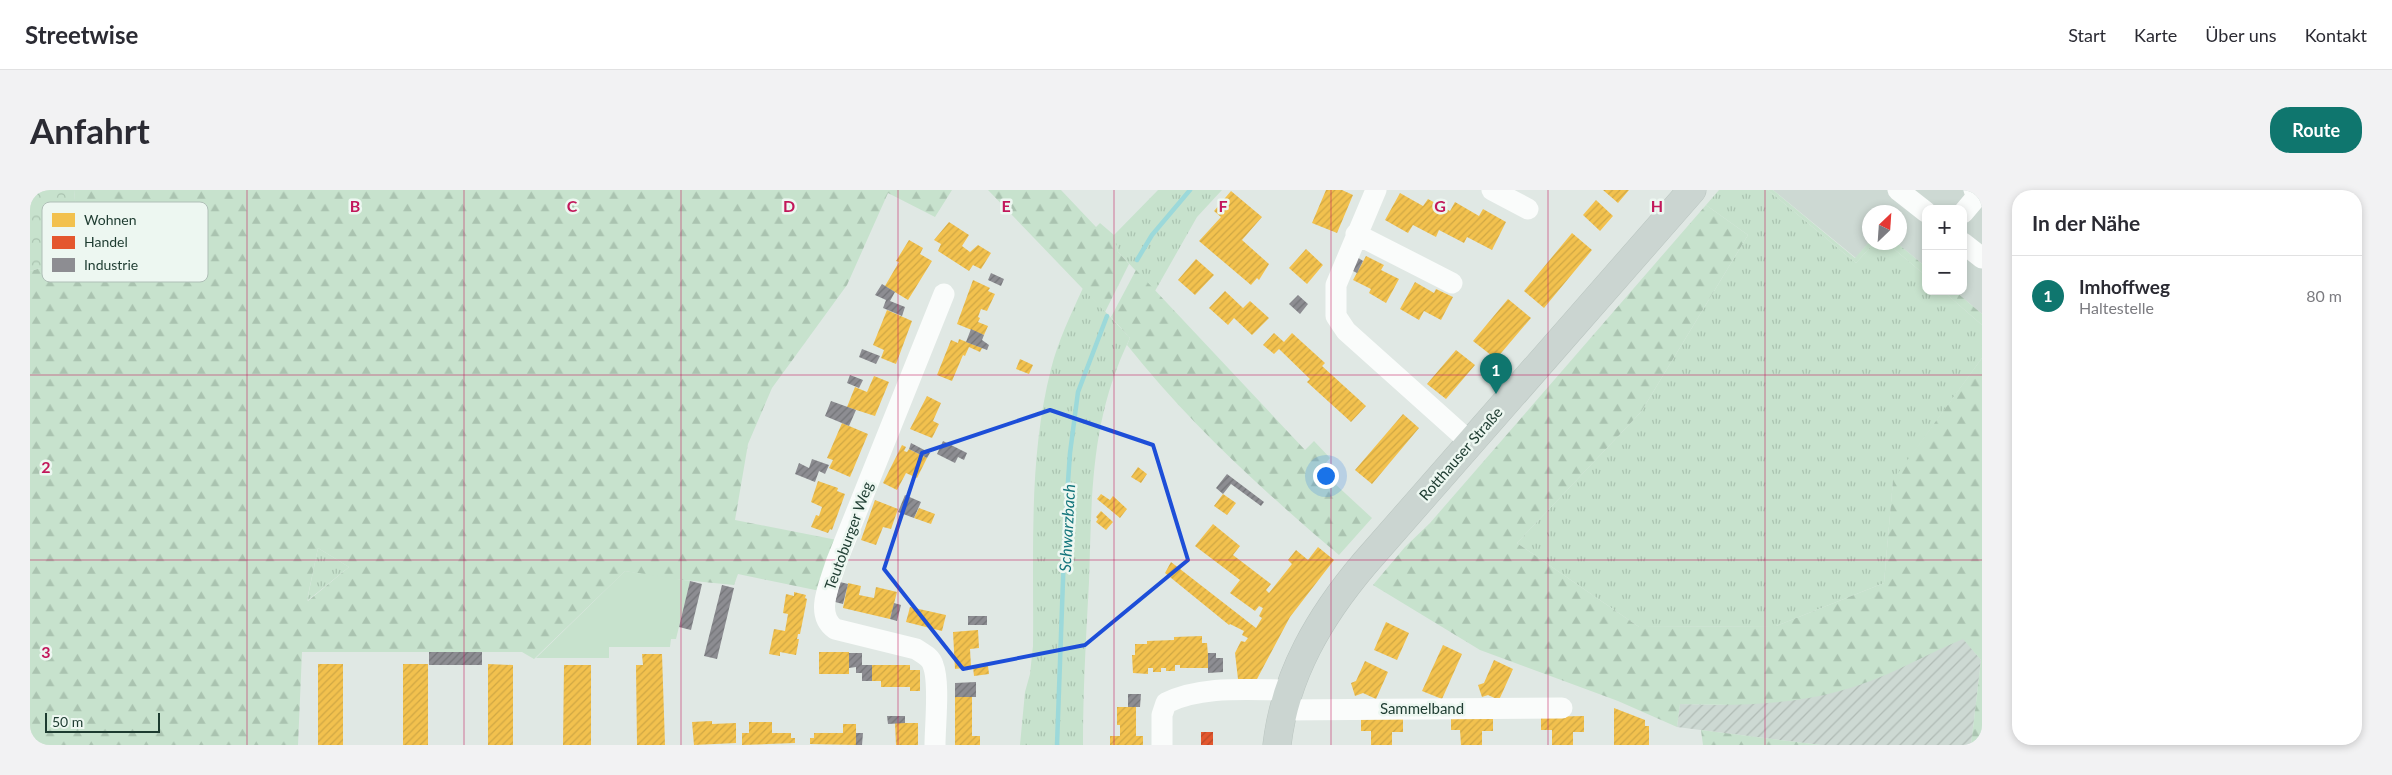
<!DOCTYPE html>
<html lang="de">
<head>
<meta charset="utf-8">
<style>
	:root { --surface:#fff; --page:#f2f2f3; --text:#2b2b33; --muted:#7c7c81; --line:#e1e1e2; --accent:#0f766e }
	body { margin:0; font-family:Lato,sans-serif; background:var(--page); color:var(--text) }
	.controls { position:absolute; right:15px; top:15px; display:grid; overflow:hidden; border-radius:10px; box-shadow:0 2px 8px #0003 }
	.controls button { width:45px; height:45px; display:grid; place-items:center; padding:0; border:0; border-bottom:1px solid var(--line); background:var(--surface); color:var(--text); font:25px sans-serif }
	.compass { position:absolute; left:1832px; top:15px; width:45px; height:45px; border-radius:50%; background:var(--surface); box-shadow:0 2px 8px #0003; rotate:25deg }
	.scale { position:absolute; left:15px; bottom:12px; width:115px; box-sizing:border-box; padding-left:5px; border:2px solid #1d3b30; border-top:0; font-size:14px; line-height:18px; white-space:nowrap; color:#1d3b30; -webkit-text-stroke:4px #edf7f1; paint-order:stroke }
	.you { position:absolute; left:1295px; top:285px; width:18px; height:18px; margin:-12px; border:4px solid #fff; border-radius:50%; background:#1a73e8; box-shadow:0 0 0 8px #1a73e833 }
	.badge { display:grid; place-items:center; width:32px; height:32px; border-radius:50%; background:var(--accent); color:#fff; font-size:16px; font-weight:700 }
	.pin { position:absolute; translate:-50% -41px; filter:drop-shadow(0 1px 2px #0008) }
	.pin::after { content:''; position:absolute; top:26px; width:18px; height:15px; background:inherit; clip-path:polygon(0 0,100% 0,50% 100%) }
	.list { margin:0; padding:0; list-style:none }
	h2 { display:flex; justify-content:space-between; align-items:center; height:65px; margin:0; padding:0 20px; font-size:21px }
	h2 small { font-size:16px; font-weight:400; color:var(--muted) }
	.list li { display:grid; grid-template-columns:32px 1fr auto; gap:15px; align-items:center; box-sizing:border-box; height:80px; padding:0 20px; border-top:1px solid var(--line) }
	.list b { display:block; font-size:19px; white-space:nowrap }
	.list p { margin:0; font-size:16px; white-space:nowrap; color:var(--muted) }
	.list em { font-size:16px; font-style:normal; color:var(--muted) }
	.map { position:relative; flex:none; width:1952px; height:555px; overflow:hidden; border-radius:20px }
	header { display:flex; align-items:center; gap:30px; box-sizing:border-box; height:70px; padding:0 25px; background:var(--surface); border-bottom:1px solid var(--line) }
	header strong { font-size:24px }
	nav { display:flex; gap:28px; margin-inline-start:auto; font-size:18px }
	.intro { display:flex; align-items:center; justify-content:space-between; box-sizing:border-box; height:120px; padding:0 30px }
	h1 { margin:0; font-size:35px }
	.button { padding:12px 22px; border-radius:20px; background:var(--accent); color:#fff; font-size:18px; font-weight:700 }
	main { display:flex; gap:30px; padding:0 30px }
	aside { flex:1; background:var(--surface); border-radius:20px; box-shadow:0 2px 8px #0003 }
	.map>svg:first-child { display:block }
</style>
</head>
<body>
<header>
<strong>Streetwise</strong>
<nav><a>Start</a><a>Karte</a><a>Über uns</a><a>Kontakt</a></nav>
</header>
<div class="intro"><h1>Anfahrt</h1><a class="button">Route</a></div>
<main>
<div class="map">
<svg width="1952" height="555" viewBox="0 0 1952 555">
	<defs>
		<pattern id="industrial-furrows" width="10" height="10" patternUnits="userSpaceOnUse" patternTransform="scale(1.25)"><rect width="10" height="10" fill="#cdd9d3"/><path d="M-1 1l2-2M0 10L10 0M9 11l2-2" fill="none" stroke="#b0bbb5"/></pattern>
		<pattern id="grass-tufts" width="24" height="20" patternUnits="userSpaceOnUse" patternTransform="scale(1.25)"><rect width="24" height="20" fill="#c7e2cd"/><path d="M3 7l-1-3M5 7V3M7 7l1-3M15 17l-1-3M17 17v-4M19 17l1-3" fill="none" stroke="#aac3b0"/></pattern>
		<pattern id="forest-firs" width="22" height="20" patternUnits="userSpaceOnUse" patternTransform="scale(1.25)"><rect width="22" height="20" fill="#c7e2cd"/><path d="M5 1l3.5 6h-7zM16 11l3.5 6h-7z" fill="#aac3b0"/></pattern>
		<pattern id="park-crowns" width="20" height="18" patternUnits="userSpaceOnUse" patternTransform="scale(1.25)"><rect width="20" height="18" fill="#c7e2cd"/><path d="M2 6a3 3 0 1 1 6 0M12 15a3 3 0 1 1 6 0" fill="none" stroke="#aac3b0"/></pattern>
		<pattern id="homes-hatch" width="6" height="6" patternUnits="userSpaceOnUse" patternTransform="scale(1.25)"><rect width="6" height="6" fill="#f2c14e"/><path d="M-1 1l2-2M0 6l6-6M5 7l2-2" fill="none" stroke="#cfa744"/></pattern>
		<pattern id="shops-hatch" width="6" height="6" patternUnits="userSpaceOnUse" patternTransform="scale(1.25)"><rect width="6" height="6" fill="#e4572e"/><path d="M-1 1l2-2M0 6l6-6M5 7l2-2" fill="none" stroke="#b84928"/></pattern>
		<pattern id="industry-hatch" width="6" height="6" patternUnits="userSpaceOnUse" patternTransform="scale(1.25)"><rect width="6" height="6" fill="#8d8d92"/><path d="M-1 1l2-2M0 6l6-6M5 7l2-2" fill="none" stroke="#737478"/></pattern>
	</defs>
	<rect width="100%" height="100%" fill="#e0e8e4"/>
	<path fill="#cdd9d3" d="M1743,0h209v124l-27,-23h8v-82h-37v58l-29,-24 3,-1v-30h-30l-1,30 -13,16z"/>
	<path fill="url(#industrial-furrows)" d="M1933,448l18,22 -10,85h-150l-144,-18 3,-23 41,1 141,-21z"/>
	<path fill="url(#grass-tufts)" d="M1128,0h64l-25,27 -42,74 -37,-39 -4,-17z
		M1689,0h49l88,73 18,-20h13l39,33v15h17l39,34v33l-89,123 -9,102 -108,43 -137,1 -122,-84 124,-131 107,-177 -42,-30z
		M1053,98l47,50c-40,82 -38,156 -41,244 -3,55 -6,109 -6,163h-63l5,-53 5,-18 3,-28c1,-92 -5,-187 18,-277 7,-28 20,-55 32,-81z
		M288,358l31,19 -42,34z"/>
	<path fill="url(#forest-firs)" fill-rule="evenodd" d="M44,0h878l-17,27 -47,-24 -41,92 -75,103 -24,56 -13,76 102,20 -17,51 -82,-17 -4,11 -71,-7 -38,-7 -91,88 -12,-7h-220l-4,93h-268v-474l47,-13 3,-5zM288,358l31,19 -41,34 -1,-1z
		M958,0h73l35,37 4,-4 14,12 4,17 11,12 -24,48z
		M1738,0h5l82,68 14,-16 5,1 -18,20z
		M1676,15l42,30 -107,177 -124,131 122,84 137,-1 108,-43 9,-103 89,-122v387h-11l10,-85 -18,-21c-34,14 -66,33 -101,45 -58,21 -121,22 -182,20l-3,23 -59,-26 -138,-51 -107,-65 32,-38 25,-24z
		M1857,53h10l29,24v9z
		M1106,80l169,180 9,-9 16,17 -10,12 52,48 -33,37c-77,-65 -150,-132 -212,-210l3,-7 -19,-21z
		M1913,101h12l27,23v11z
		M1671,540l120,15h-118z"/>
	<path fill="url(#park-crowns)" d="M0,0h44l6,63 -3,5 -47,13z"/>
	<path fill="#c7e2cd" d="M595,381l65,10 -14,58h-5l-1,8h-61v11h-73z"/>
	<path fill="url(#homes-hatch)" d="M1296,0h16l11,5 -16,38 -25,-10z
		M1573,0h26l-11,13z
		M1201,1l31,26 -20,23 27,24 -10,16 -2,-2 -6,7 -52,-44 22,-24 -7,-6z
		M1370,3l23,13 5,-7 22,12 5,-9 24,14 4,-7 23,13 -14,28 -25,-13 -3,6 -25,-13 -3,7 -23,-12 -5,8 -23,-13z
		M1566,10l17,16 -13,15 -17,-16z
		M919,32l20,13 -7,11 8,6 8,-7 13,8 -10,16 -8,-4 -4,6 -31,-20 3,-7 -7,-4z
		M1542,43l20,17 -48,58 -20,-17z
		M879,50l14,8 -3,6 12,7 -24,39 -23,-14 14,-24 -3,-1z
		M1276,59l17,16 -16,19 -18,-16z
		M1336,66l18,9 -3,5 18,9 -13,24 -17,-10 2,-4 -18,-9z
		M1166,69l18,16 -19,20 -17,-15z
		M943,90l17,8 -2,3 7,3 -8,17 -6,-2 -3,8 2,1 -2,4 10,4 -4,9 -27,-11z
		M1385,92l19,11 2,-4 17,8 -12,23 -17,-9 -5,9 -19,-11z
		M1195,101l18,17 7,-7 19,17 -17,17 -18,-17 -6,7 -19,-17z
		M1478,109l23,19 -35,41 -23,-18z
		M857,120l25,11 -16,43 -15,-6 3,-8 -11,-5z
		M1244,143l10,9 8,-9 33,30 -3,3 44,40 -15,16 -44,-40 3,-3 -31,-30 -5,5 -11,-9z
		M929,149l23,9 -2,4 -11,-5 -4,9 -2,-1 -11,26 -15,-6 14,-35 7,3z
		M1426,160l19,15 -29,34 -19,-15z
		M990,169l13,6 -4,9 -13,-5z
		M844,186l15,6 -14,34 -28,-9 8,-20 12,5z
		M897,206l14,7 -8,18 6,3 -7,14 -22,-9z
		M1373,224l16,14 -47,56 -17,-14z
		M812,233l26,11 -18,43 -21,-9 4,-8 -6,-2z
		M872,255l4,2 -2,4 3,1 2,-3 18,9 -10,20 -11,-5 -9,17 -14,-7z
		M1108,277l9,7 -6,9 -10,-6z
		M788,291l20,7 -1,3 8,3 -13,36 -2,-1 -2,4 -17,-6 5,-12 3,1 3,-9 -11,-5z
		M1071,304l9,6 3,-4 14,13 -7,9 -23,-19z
		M1193,304l13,9 -9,12 -13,-9z
		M845,310l23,9 -7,20 -8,-2 -7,18 -15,-5z
		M889,318l16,6 -4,10 -17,-6z
		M1071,321l12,11 -7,8 -10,-8 2,-3 -2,-2z
		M1183,334l27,22 -7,9 38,29 -5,6 3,3 23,-29 -4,-4 8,-10 12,10 10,-13 16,13 -44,57 -33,62h-19l-3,-26 6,-12 4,1 3,-4 -6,-3 2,-4 -14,-7 -1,1 -64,-52 6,-11 85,66 6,-10 -3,-2 4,-8 -4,-2 -4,5 -25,-18 10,-13 -45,-34z
		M818,393l13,3 -2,9 15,3 2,-11 21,5 -7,27 -47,-11z
		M764,402l12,3 -1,3 2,1 -7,35h-2l-1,5h2l-3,16 -16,-3v4l-11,-2 5,-25 11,2 3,-17 -5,-1 3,-19 8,2z
		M880,417l36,8 -4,16 -36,-9z
		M1356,432l23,11 -12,27 -23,-10z
		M948,440l1,18 -9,1 1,18 -16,2 -2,-37z
		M1172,446v7h5l2,25h-29v-3h-5v6h-9v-3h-5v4h-8v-4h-5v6l-15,-1 -1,-18h3v-11h12v-3l27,-1v-3z
		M1413,455l19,9 -20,45 -20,-8z
		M789,462h30v22h-30z
		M612,464h20l3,91h-28l-1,-80h7z
		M1464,470l19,9 -14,31 -11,-5 -6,2 -4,-12 6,-2z
		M1335,471l23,11 -12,27 -13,-6 -8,3 -4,-13 5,-2z
		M288,474h25v81h-25z
		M373,474h25v81h-25z
		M458,474l25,1v80h-25z
		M534,475h27v80h-28z
		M842,475h38v5h10v21h-10v-4h-29v-6h-9z
		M958,476l1,8 -15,2 -1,-9z
		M925,507h17v39h8v9h-25z
		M1087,517h19v29h7v9h-33v-9h10v-11h-3z
		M1584,518l31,12v6h4v19h-35z
		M1463,526v15h-11v14h-21l-1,-15h-9v-13z
		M1554,526v16h-11v13h-21v-15h-11v-13z
		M1331,527h42v15h-11v13h-21v-14h-10z
		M682,531v3l24,-1v20l-42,2 -2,-23z
		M719,532h23v11h19v5h4v5l-53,2v-12h7z
		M865,533h23v22h-22z
		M813,534h13v21l-46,-1v-6h4v-5h29z"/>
	<path fill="url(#shops-hatch)" d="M1171,542h12v13h-12z"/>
	<path fill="url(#industry-hatch)" d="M1327,67l6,4 -6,12 -6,-3z
		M961,83l13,6 -3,7 -13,-6z
		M852,94l13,8 -5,9 15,6 -3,9 -19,-8 3,-8 -11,-5z
		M1268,105l10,9 -8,10 -11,-10z
		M941,139l13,6 -2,5 7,5 -2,5 -21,-8z
		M832,159l18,7 -4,8 -17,-7z
		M820,185l13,5 -4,8 -12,-5z
		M801,211l25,9 -7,16 -24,-10z
		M913,251l24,12 -3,7 -6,-3 -3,6 -18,-9z
		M881,253l19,10 -3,5 -18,-9z
		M782,269l17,6 -4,9 -6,-3 -4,11 -20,-8 4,-11 10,5z
		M1197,284l37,28 -3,4 -30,-22 -8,10 -7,-6z
		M875,305l16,7 -7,16 -16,-6z
		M660,391l12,3 -11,46 -12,-3z
		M810,392l8,2 -5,20 -8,-2z
		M692,395l12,3 -17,71 -13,-3z
		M864,413l7,2 -4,16 -7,-2z
		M938,426h19v9h-19z
		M399,462h53v13h-53z
		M819,463h13v12h10v16h-10v-8h-6v-6l-7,1z
		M1178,463h8v5h7v14l-15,1z
		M946,492v15h-21v-14z
		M1098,504h13l-1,13h-12z
		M857,526h18v7l-17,1z
		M826,543h7l-1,12h-6z"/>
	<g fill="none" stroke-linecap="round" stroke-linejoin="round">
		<path stroke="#9cd9da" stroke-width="4.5" d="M1107,70l15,-25 38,-45
			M1027,555l8,-220 5,-72 8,-61 29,-76"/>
		<g stroke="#bac5c0" stroke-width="29">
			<path id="major" d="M1247,555c8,-70 43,-129 88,-182l327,-373"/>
		</g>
		<path stroke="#fafcfb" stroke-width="21" d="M1346,0l-40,95v31l10,15 125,112
			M1462,0l36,19
			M1868,0l28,22
			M1933,23l16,-19 -5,-4
			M1326,44l96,49
			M1933,53l19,15
			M1253,520l279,-2
			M905,555c0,-20 5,-63 -2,-80 -2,-8 -11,-12 -17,-16l-81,-20c-21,-15 -5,-45 1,-66l108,-269
			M1132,555v-30l4,-12c36,-18 84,-13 123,-13"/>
		<use href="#major" stroke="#cbd5d1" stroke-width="28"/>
	</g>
	<path fill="none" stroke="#1d4ed8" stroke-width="4" stroke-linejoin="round" d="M1020,220l103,35 35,115 -103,85 -122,24 -79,-100 38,-116z"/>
	<path fill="none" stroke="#c2185b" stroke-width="1" stroke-opacity="0.55" d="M217,0v555M434,0v555M651,0v555M868,0v555M1084,0v555M1301,0v555M1518,0v555M1735,0v555M0,185h1952M0,370h1952"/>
	<g text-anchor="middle" stroke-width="5" stroke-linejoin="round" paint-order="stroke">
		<g font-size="15" fill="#1d3b30" stroke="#edf7f1">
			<text transform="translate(1431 264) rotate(-49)" y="5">Rotthauser Straße</text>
			<text transform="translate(819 346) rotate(-70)" y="5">Teutoburger Weg</text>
			<text x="1392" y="524">Sammelband</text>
		</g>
		<g font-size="16" font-style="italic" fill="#13757c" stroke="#edf7f1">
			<text transform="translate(1037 338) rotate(-87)" y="6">Schwarzbach</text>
		</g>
	</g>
	<rect x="12" y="12" width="166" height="80" rx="8" fill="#edf7f1" stroke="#afbfb7" stroke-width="1"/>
	<rect x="22" y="23" width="23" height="14" fill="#f2c14e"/>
	<rect x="22" y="46" width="23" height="13" fill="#e4572e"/>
	<rect x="22" y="68" width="23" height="14" fill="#8d8d92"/>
	<g font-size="14" fill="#1d3b30">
		<text x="54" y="35">Wohnen</text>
		<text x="54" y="57">Handel</text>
		<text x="54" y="80">Industrie</text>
	</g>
	<g font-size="16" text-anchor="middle" font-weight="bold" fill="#c2185b" stroke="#edf7f1" stroke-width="5" stroke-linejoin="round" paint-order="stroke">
		<text x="325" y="22">B</text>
		<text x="542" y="22">C</text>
		<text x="759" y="22">D</text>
		<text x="976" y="22">E</text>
		<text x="1193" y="22">F</text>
		<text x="1410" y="22">G</text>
		<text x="1627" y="22">H</text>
		<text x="16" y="283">2</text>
		<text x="16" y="468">3</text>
	</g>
</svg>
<div class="controls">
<button>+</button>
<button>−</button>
</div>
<svg class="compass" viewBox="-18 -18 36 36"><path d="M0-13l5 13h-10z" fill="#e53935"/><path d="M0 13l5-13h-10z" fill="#7c7c81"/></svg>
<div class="scale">50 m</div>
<div class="you"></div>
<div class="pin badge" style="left:1466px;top:204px">1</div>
</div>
<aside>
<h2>In der Nähe<small></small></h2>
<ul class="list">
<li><span class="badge">1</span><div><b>Imhoffweg</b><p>Haltestelle</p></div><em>80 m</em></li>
</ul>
</aside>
</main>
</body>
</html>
